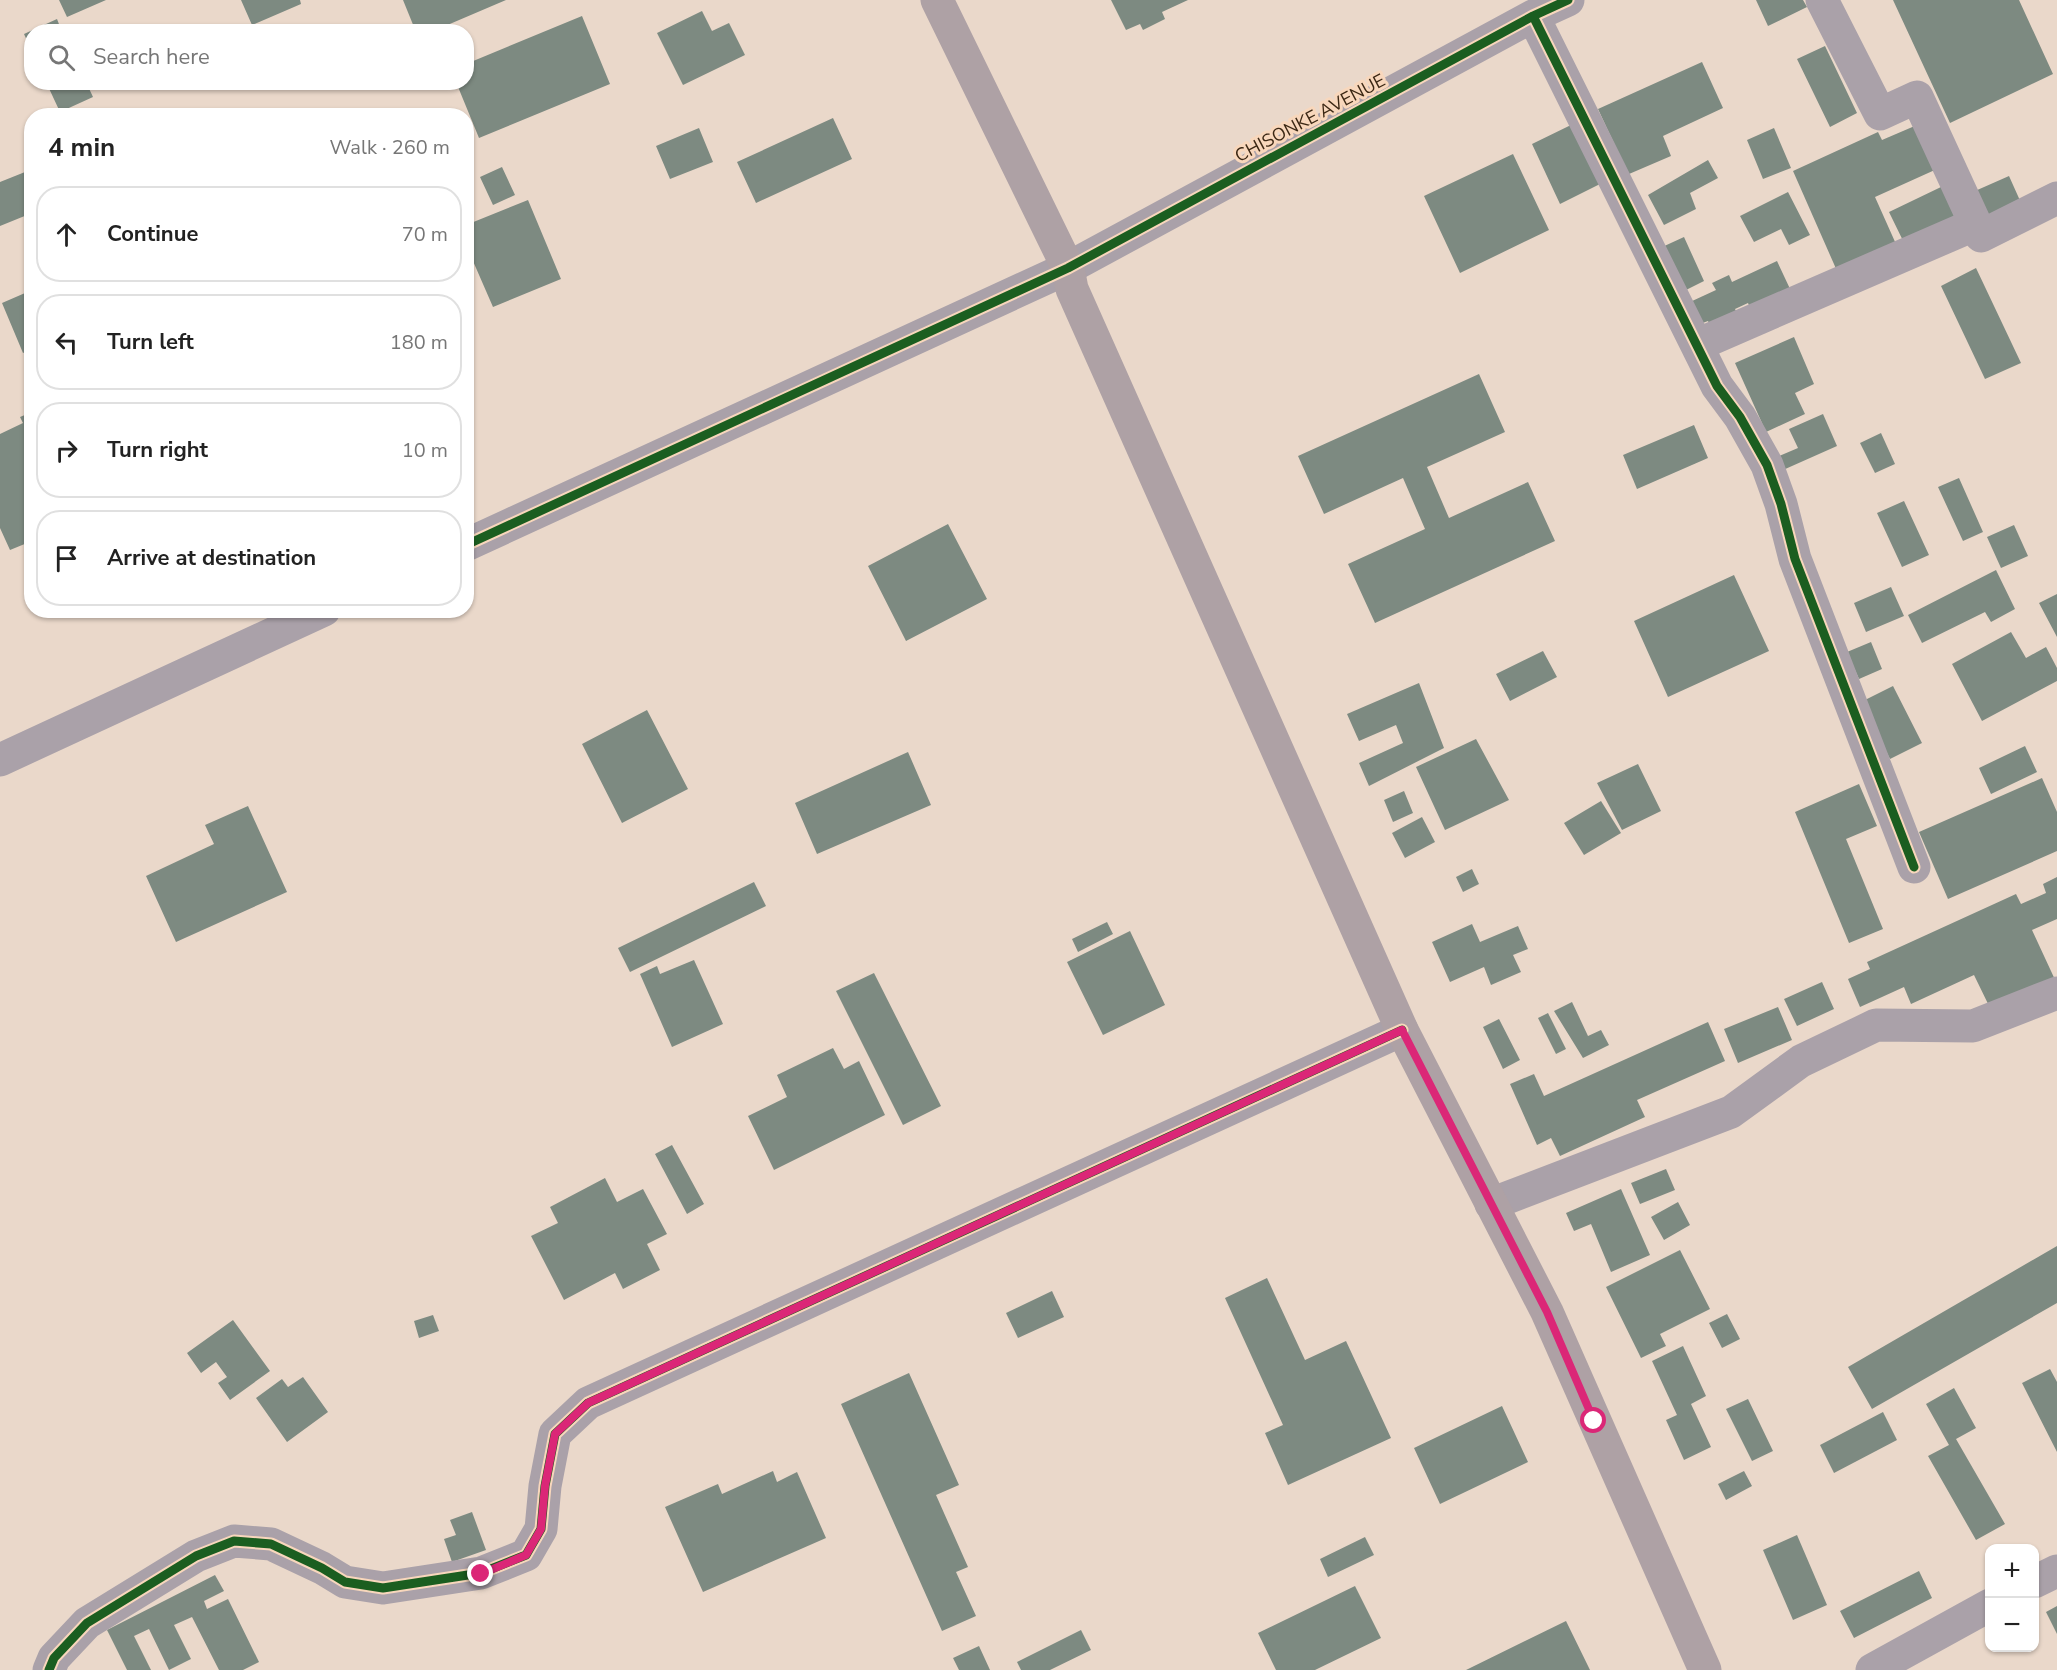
<!DOCTYPE html>
<html lang="en">
<head>
<meta charset="utf-8">
<style>
	:root { --surface:#fff; --page:#f6f6f6; --text:#222; --muted:#767676; --line:#e0e0e0 }
	body { margin:0; font-family:"Nunito Sans",sans-serif; background:var(--page); color:var(--text) }
	.controls { position:absolute; right:18px; bottom:18px; display:grid; overflow:hidden; border-radius:12px; box-shadow:0 2px 4px #0004 }
	.controls button { width:54px; height:54px; display:grid; place-items:center; padding:0; border:0; border-bottom:2px solid var(--line); background:var(--surface); color:var(--text); font:30px sans-serif }
	.stop { position:absolute; width:18px; height:18px; margin:-14px; border:4px solid #db2777; border-radius:50%; background:#fff }
	.stop.end { background:#db2777; border-color:#fff; box-shadow:0 2px 6px #0008 }
	.list { margin:0; padding:0; list-style:none }
	h2 { display:flex; justify-content:space-between; align-items:center; height:78px; margin:0; padding:0 24px; font-size:26px }
	h2 small { font-size:20px; font-weight:400; color:var(--muted) }
	.list li { display:grid; grid-template-columns:39px 1fr auto; gap:18px; align-items:center; box-sizing:border-box; height:96px; margin:0 12px 12px; padding:0 12px; border:2px solid var(--line); border-radius:24px }
	.list b { display:block; font-size:22px; white-space:nowrap }
	.list em { font-size:20px; font-style:normal; color:var(--muted) }
	.icon { flex:none; width:33px; height:33px; fill:none; stroke:currentColor; stroke-width:2; stroke-linecap:round; stroke-linejoin:round }
	.map { position:relative; flex:none; width:2057px; height:1670px; overflow:hidden }
	.search { position:absolute; background:var(--surface); box-shadow:0 2px 4px #0004; left:24px; top:24px; width:450px; height:66px; display:flex; align-items:center; gap:15px; box-sizing:border-box; padding:0 21px; border-radius:24px; color:var(--muted); font-size:22px }
	.panel { position:absolute; background:var(--surface); box-shadow:0 2px 4px #0004; left:24px; top:108px; width:450px; height:510px; border-radius:24px }
	.map>svg:first-child { display:block }
</style>
</head>
<body>
<div class="map">
<svg width="2057" height="1670" viewBox="0 0 2057 1670">
	<rect width="100%" height="100%" fill="#ead8ca"/>
	<path fill="#7d8a81" d="M59,0h47l-39,17z
		M241,0h59l1,4 -49,21z
		M403,0h103l-75,32h-15z
		M1111,0h77l-26,12 3,7 -22,11 -3,-6 -14,6z
		M1756,0h47l4,7 -39,19z
		M1893,0h126l34,74 -103,49z
		M702,11l10,20 17,-8 16,32 -62,30 -26,-52z
		M582,16l28,68 -131,54 -23,-56h10v-18z
		M57,19l5,13h-30v19l-8,-17z
		M1825,46l32,67 -27,14 -33,-68z
		M1702,62l21,46 -60,28 8,20 -49,21 -5,-27 -19,-41z
		M46,82h40l7,15 -33,15z
		M833,118l19,41 -96,44 -19,-41z
		M1573,124l29,59 -42,21 -28,-60z
		M1917,125l20,44 -62,28 25,56 -59,27 -48,-109 85,-39 4,8z
		M699,128l14,34 -43,17 -14,-33z
		M1774,128l17,40 -28,11 -16,-39z
		M1513,154l36,76 -89,43 -36,-77z
		M1708,160l10,18 -28,15 6,16 -32,16 -16,-30z
		M502,167l13,28 -22,10 -13,-28z
		M25,172l7,16v25l-32,13v-44z
		M2009,176l13,29 -34,15 -13,-29z
		M1941,187l20,40 -52,26 -20,-41z
		M1788,192l22,43 -21,10 -8,-16 -27,13 -14,-26z
		M528,200l33,79 -68,28 -27,-62v-20z
		M1684,237l20,44 -24,12 -20,-45z
		M1777,261l14,30 -40,19 -3,-7 -13,6 3,6 -27,12 -3,-6 -8,3 -10,-22 26,-12 -4,-7 17,-8 3,7z
		M1976,268l45,95 -36,16 -44,-93z
		M32,290v59l-9,4 -21,-50z
		M1794,337l20,47 -19,9 10,21 -39,18 -31,-69z
		M1479,374l26,58 -78,35 22,51 79,-36 27,59 -180,82 -27,-59 77,-35 -22,-51 -79,36 -26,-58z
		M32,412v129l-22,9 -10,-22v-94l23,-11 -3,-6z
		M1823,414l14,32 -54,24 -6,-13 21,-9 -9,-19z
		M1694,425l14,33 -71,31 -14,-34z
		M1881,433l14,31 -20,9 -15,-30z
		M1959,478l24,54 -20,9 -25,-54z
		M1904,501l25,54 -27,12 -25,-54z
		M948,524l39,75 -81,42 -38,-75z
		M2014,525l14,31 -27,12 -14,-31z
		M1996,570l19,39 -24,13 -6,-10 -63,31 -14,-28z
		M1734,575l35,76 -101,46 -34,-76z
		M1891,587l13,29 -38,16 -12,-29z
		M2057,594v43l-18,-34z
		M2011,632l15,26 20,-11 11,21v13l-75,40 -30,-57z
		M1871,642l11,27 -23,10 -12,-27z
		M1543,651l14,26 -47,24 -14,-27z
		M1419,683l25,65 -75,38 -10,-23 44,-20 -7,-18 -37,16 -12,-27z
		M1893,686l29,57 -32,16 -29,-57z
		M647,710l41,79 -66,34 -40,-79z
		M1476,739l33,61 -64,30 -29,-63z
		M2025,746l12,26 -46,22 -12,-26z
		M908,752l23,53 -114,49 -22,-51z
		M1638,764l23,47 -39,19 -25,-47z
		M2042,778l15,34v39l-109,48 -29,-67z
		M1859,784l18,42 -31,13 37,90 -34,14 -54,-131z
		M1404,791l9,22 -20,9 -9,-22z
		M1601,801l20,32 -37,22 -20,-32z
		M248,806l39,86 -111,50 -30,-66 68,-32 -9,-19z
		M1422,817l13,25 -30,16 -13,-25z
		M1472,869l7,15 -16,8 -7,-15z
		M2057,877v42l-25,11 25,54 -65,28 -18,-37 -63,29 -7,-17 -44,20 -12,-28 22,-10 -3,-7 149,-68 5,10 25,-11 -3,-9z
		M754,882l12,24 -136,66 -12,-24z
		M1107,922l6,12 -35,18 -6,-13z
		M1472,924l8,18 38,-16 10,23 -15,6 8,17 -30,13 -7,-18 -34,15 -18,-40z
		M1130,931l35,74 -62,30 -36,-73z
		M694,960l29,64 -51,23 -32,-73 17,-8 3,8z
		M874,973l67,133 -38,19 -67,-134z
		M1822,982l12,27 -37,17 -13,-27z
		M1572,1002l16,34 13,-6 8,15 -26,13 -29,-47z
		M1778,1007l14,33 -54,23 -14,-34z
		M1548,1013l18,36 -10,5 -18,-36z
		M1499,1019l21,41 -17,9 -20,-42z
		M1708,1022l17,39 -88,39 8,17 -85,39 -9,-18 -14,7 -27,-61 24,-10 10,22z
		M833,1048l11,21 15,-8 26,54 -111,55 -26,-54 39,-19 -10,-22z
		M672,1145l32,59 -17,10 -32,-60z
		M1666,1169l9,21 -35,14 -9,-21z
		M605,1178l12,24 26,-13 24,45 -20,10 13,26 -37,19 -8,-16 -51,27 -33,-64 27,-13 -8,-16z
		M1621,1189l29,66 -39,17 -20,-48 -17,7 -8,-18z
		M1678,1202l12,23 -26,15 -13,-23z
		M2057,1246v57l-185,106 -24,-42z
		M1680,1250l30,59 -50,25 6,12 -25,12 -35,-71z
		M1267,1278l38,82 41,-19 45,97 -103,47 -23,-52 18,-8 -58,-127z
		M1052,1291l12,26 -46,21 -12,-25z
		M1727,1314l13,25 -18,9 -13,-25z
		M433,1315l6,16 -20,7 -5,-17z
		M233,1320l37,51 -40,29 -12,-17 9,-6 -11,-15 -15,11 -14,-20z
		M1683,1346l23,50 -15,8 20,43 -27,13 -18,-40 11,-5 -25,-54z
		M2050,1369l7,13v70l-35,-69z
		M909,1373l50,112 -23,10 32,72 -12,5 20,44 -34,15 -101,-227z
		M303,1377l25,35 -41,30 -31,-44 26,-19 6,8z
		M1954,1388l22,40 -20,11 49,85 -29,16 -48,-84 21,-11 -23,-41z
		M1748,1399l25,52 -21,10 -26,-52z
		M1502,1406l26,56 -88,42 -26,-56z
		M1883,1412l14,28 -63,33 -14,-28z
		M773,1471l4,11 20,-10 29,66 -123,54 -38,-85 53,-23 4,10z
		M1744,1471l8,15 -26,14 -8,-16z
		M472,1512l14,38 -34,12 -8,-23 12,-4 -6,-15z
		M1797,1535l30,70 -34,15 -30,-70z
		M1365,1537l9,18 -46,22 -8,-18z
		M1919,1571l13,27 -78,40 -14,-27z
		M215,1575l9,16 -20,10 3,8 21,-10 31,63 -16,8h-24l-27,-53 -18,8 17,34 -22,11 -20,-41 -15,7 17,34h-24l-20,-40z
		M1355,1586l26,52 -66,32h-39l-18,-37z
		M2057,1606v28l-11,-22z
		M1566,1621l24,49h-124z
		M1081,1630l10,20 -41,20h-29l-4,-8z
		M979,1646l11,24h-31l-6,-12z"/>
	<g fill="none" stroke-linecap="round" stroke-linejoin="round">
		<path stroke="#aaa1a9" stroke-width="33" d="M1822,0l58,114 37,-17 64,139 76,-38
			M1533,16l184,370 23,31 27,48 14,39 14,55 119,308
			M1697,345l279,-121
			M466,545l602,-277 465,-252 35,-16
			M0,760l324,-150
			M1491,1204l240,-92 70,-51 75,-36 97,1 84,-33
			M2034,1582l23,-11
			M49,1670l5,-12 33,-35 109,-67 38,-15 37,3 51,24 23,14 38,6 98,-15 45,-18 15,-26 4,-43 10,-52 33,-31 814,-373
			M1872,1670l118,-65"/>
		<path stroke="#aea1a5" stroke-width="33" d="M937,0l131,268 4,21 330,741 145,282 158,358"/>
		<g stroke="#f8d7bc" stroke-width="13">
			<path id="cycleway" d="M1533,16l184,370 23,31 27,48 14,39 14,55 119,308
				M466,545l602,-277 465,-252 35,-16
				M49,1670l5,-12 33,-35 109,-67 38,-15 37,3 51,24 23,14 38,6 98,-15 45,-18 15,-26 4,-43 10,-52 33,-31 814,-373"/>
		</g>
		<use href="#cycleway" stroke="#1b5e20" stroke-width="9"/>
	</g>
	<g fill="none" stroke-linecap="round" stroke-linejoin="round">
		<path stroke="#db2777" stroke-width="8" d="M481,1574l45,-19 15,-26 4,-43 10,-52 33,-31 814,-373 145,282 47,109"/>
	</g>
	<g text-anchor="middle" stroke-width="6" stroke-linejoin="round" paint-order="stroke">
		<g font-size="18" fill="#3b2714" stroke="#f8d7bc">
			<text transform="translate(1310 118) rotate(-28)" y="6">CHISONKE AVENUE</text>
		</g>
	</g>
</svg>
<div class="controls">
<button>+</button>
<button>−</button>
</div>
<div class="stop" style="left:1594px;top:1421px"></div>
<div class="stop end" style="left:481px;top:1574px"></div>
<div class="search"><svg class="icon" aria-label="search" viewBox="0 0 24 24"><circle cx="10" cy="10" r="6"/><path d="M15 15l6 6"/></svg>Search here</div>
<section class="panel">
<h2>4 min<small>Walk · 260 m</small></h2>
<ul class="list">
<li><svg class="icon" aria-label="ahead" viewBox="0 0 24 24"><path d="M12 20V5M6 11l6-6 6 6"/></svg><div><b>Continue</b></div><em>70 m</em></li>
<li><svg class="icon" aria-label="left" viewBox="0 0 24 24"><path d="M17 20v-9H6M10 6l-5 5 5 5"/></svg><div><b>Turn left</b></div><em>180 m</em></li>
<li><svg class="icon" aria-label="right" viewBox="0 0 24 24"><path d="M7 20v-9h11M14 6l5 5-5 5"/></svg><div><b>Turn right</b></div><em>10 m</em></li>
<li><svg class="icon" aria-label="arrive" viewBox="0 0 24 24"><path d="M6 21V4h12l-3 4 3 4H6"/></svg><div><b>Arrive at destination</b></div></li>
</ul>
</section>
</div>
</body>
</html>
